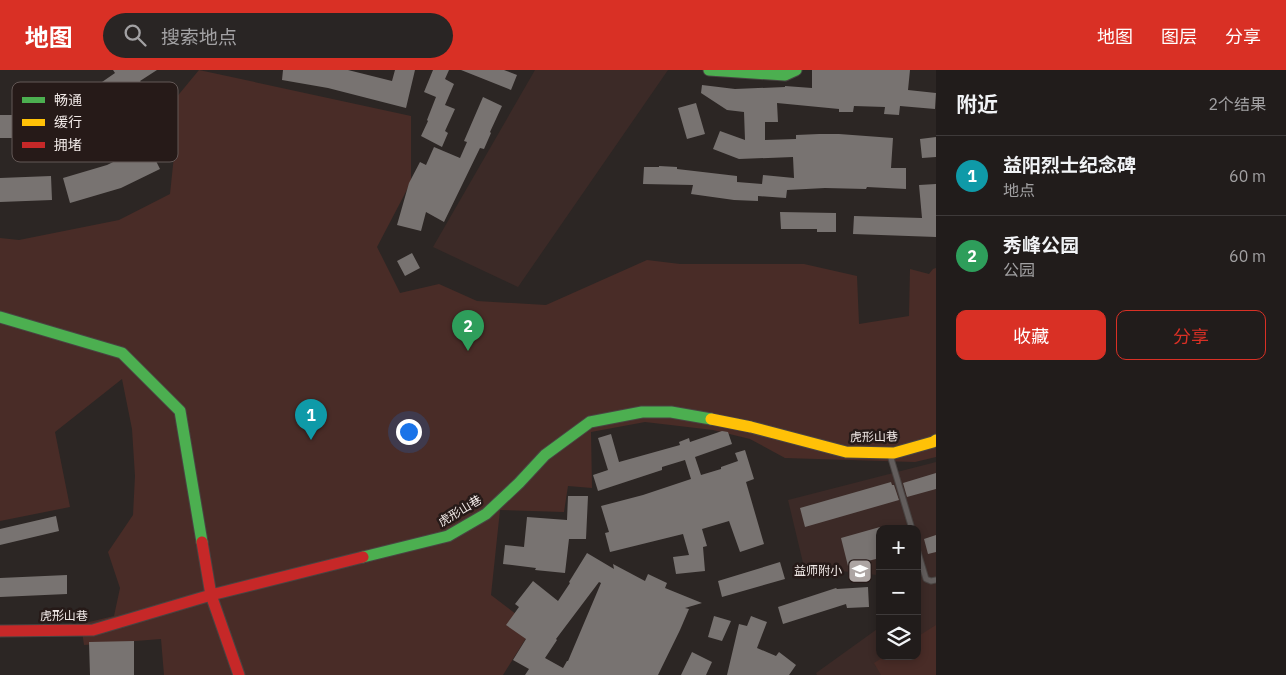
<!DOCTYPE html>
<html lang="zh">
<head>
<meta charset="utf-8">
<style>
	:root { --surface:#211c1b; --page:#292524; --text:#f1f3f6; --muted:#a2a1a3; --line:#3e3a3a; --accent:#d93025 }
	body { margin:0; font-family:"IBM Plex Sans","Noto Sans SC",sans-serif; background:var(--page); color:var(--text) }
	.controls { position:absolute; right:15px; bottom:15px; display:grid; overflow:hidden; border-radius:10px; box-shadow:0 2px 8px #0003 }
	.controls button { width:45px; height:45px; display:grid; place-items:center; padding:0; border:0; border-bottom:1px solid var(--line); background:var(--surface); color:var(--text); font:25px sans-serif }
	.you { position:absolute; left:408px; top:361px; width:18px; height:18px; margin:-12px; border:4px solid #fff; border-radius:50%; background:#1a73e8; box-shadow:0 0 0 8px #1a73e833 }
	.badge { display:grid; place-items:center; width:32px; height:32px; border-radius:50%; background:var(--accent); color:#fff; font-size:16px; font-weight:700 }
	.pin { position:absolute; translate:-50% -41px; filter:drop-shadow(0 1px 2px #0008) }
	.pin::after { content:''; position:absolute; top:26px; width:18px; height:15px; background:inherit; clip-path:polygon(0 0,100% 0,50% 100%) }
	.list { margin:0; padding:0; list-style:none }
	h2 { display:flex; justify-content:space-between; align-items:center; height:65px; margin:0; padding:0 20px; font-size:21px }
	h2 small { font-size:16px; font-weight:400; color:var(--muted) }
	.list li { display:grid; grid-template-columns:32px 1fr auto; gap:15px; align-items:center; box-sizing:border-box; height:80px; padding:0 20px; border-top:1px solid var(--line) }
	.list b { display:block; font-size:19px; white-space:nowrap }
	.list p { margin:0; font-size:16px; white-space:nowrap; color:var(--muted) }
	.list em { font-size:16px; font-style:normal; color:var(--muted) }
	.actions { display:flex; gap:10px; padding:15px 20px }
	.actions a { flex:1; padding:11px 0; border:1px solid var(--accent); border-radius:10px; text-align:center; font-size:18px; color:var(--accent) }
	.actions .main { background:var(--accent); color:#fff }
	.icon { flex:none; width:28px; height:28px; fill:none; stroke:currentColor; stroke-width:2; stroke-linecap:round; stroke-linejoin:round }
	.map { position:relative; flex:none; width:936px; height:605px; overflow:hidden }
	header { display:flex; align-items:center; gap:30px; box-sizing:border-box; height:70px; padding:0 25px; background:var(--accent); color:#fff }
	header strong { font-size:24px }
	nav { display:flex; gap:28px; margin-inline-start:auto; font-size:18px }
	.search { width:350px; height:45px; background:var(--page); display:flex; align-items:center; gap:12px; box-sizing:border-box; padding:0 18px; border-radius:28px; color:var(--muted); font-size:19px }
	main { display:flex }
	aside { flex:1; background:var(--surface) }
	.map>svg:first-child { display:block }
</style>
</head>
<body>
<header>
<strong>地图</strong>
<div class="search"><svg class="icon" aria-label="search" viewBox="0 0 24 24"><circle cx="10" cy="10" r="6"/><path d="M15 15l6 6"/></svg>搜索地点</div>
<nav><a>地图</a><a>图层</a><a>分享</a></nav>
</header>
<main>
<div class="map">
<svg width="936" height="605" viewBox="0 0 936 605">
	<rect width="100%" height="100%" fill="#2c2624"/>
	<path fill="#3c2a27" d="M535,0h133l-150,217 -85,-40z
		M936,392v213h-119l-1,-2 64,-46v29h37v-127h-37v60l-3,-14 -73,-8 -16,-67z"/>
	<path fill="#492c27" d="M199,0l212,46v66l-34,65 23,46 39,-9 38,17 69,4 101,-45 33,4h124l53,12 2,48 50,-8 1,-47 19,5 4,-5 3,-1v189l-21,5 -130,-4 -35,-19 -37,-9 -68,-8 -54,10 1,56 -24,-2 -4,26 -64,-2 -9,85 42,32 -30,48h-339l-3,-36 -77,6 -3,-21 33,-8 6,-28 -12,-36 25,-37 2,-39 -3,-47 -10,-50 -67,53 15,75 -70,14v-283l19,2 100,-20 51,-26 5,-48v-47z
		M936,555v50h-55l-7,-12 11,-7h32v-19z"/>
	<path fill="#787371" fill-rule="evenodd" d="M113,0h44l-17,11 4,6 -11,7 -4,-5 -15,10 -12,-17 13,-9z
		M283,0h65l44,11 3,-11h20l-9,38 -78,-20 -46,-8z
		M433,0h16l-4,9 9,5 -9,21 10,4 -10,22 3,2 -6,14 -21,-11 7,-15 -1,-1 9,-23 -12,-5z
		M461,0h43l13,5 -6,15z
		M812,0h98l-2,20 28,3 -1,16 -35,-3 -1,9 -15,-1 1,-7 -31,-1 -1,6h-14v-3l-62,-6 1,19h-13v18l31,-1v-4l23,-1h20l54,4 -2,30h15v21l-39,-2 -1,2 -41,-1 -38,2 -1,8 -28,-2v5l-24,-1 -43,-6 2,-9 -50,-1 1,-17h15v-1l18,1v2l60,7v6l25,2 1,-9 31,3 -1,-21 -54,2 -26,-10 7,-18 25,9 -1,-28 -17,-2 -26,-17 1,-8 33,4 50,-2v-1l27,2z
		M80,13l9,23 -13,5 2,5 -14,6 -2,-5 -21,8 1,8 -28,5h-14v-23h16l-1,-5 25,-5 -1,-2 16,-7 -3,-8 12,-4 2,5z
		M483,27l19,9 -12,26 1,1 -7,16 -4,-1 -36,74 -18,-10 -5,19 -24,-6 12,-42 11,-21 6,3 8,-18 26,11 7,-16 -3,-1z
		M696,33l9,31 -18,5 -9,-31z
		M936,67v20l-14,1 -2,-19z
		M148,75l12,24 -39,19 -51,15 -7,-25 44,-13z
		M51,106l1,24 -52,2v-24z
		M936,114v53l-83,-3 1,-18 68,2 -3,-33z
		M780,142l56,1v19h-19v-3h-36z
		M412,183l8,15 -15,8 -8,-15z
		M722,361l6,1 4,12 -37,13 6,18 20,-6v-2l17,-6 -3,-8 10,-3 9,29 -8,3 18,62 -24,8 -11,-31 -27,8 5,17 -4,1 2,24 -29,3 -3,-17 16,-2 -6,-21 -73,18 -5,-19 4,-1 -8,-26 42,-11 48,-16 -6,-19 -23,7v3l-64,21 -5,-16 15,-5 -10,-32 13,-4 8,28 61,-17 -1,-3 10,-4 1,4z
		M936,403v16l-29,8 -4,-14z
		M891,412l1,3h2l5,15 -94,27 -5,-19z
		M568,426h20l-2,43h-17l-4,34 -30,-3 1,-2 -33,-4 2,-19 19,2 3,-30 40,3z
		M56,446l3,15 -59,14v-16z
		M880,457v31l-32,8 -7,-28z
		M936,465v17l-8,2 -4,-15z
		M587,483l27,16 -1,-5 32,17 3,-7 19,9 -2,5 37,15 -17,5 4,1 -9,21 -22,45h-133l4,-6 -16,-9 13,-21 -20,-14 13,-18 -4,-3 18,-23 25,20 12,-18 -1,-1zM599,512l2,1 -33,78h-1l-4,7 -18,-10 12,-18 -1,-1z
		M780,492l5,17 -63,18 -4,-16z
		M67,505v19l-67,3v-19z
		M868,517l1,20 -22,1 -1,-4 -63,20 -5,-17 58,-19 1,1z
		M714,546l17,5 -9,20 -14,-4z
		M751,546l16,6 -10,26 19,8 3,-4 17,13 -7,10h-62l12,-51 8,2z
		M134,571v34h-44l-1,-33z
		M692,582l20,10 -6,13h-25z"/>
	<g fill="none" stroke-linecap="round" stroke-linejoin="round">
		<g stroke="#494442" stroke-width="7">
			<path id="lane" d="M890,385l22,74
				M917,479l9,30 5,2 5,-1"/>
		</g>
		<g stroke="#494442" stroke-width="13">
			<path id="fast" d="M709,0l76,5 11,-5
				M0,247l122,36 58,58 22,131
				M363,487l85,-21 38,-22 33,-31 26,-28 45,-33 52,-10h29l40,7"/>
		</g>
		<g stroke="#494442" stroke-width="13">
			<path id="slow" d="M711,349l40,8 95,25 48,1 39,-11 3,-2"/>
		</g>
		<g stroke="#494442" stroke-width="13">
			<path id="jam" d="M202,472l9,53 28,80
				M0,561l93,-1 118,-35 152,-38"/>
		</g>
		<use href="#lane" stroke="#635e5d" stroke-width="5"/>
		<use href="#fast" stroke="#4caf50" stroke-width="11"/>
		<use href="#slow" stroke="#ffc107" stroke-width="11"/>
		<use href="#jam" stroke="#c62828" stroke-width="11"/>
	</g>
	<defs>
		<g id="school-square" transform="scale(1.25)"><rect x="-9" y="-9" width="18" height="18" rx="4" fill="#ada5a3" stroke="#261a18"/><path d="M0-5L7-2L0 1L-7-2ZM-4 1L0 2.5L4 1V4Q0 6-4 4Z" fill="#fff"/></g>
	</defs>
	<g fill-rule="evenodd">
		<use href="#school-square" x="860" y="501"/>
	</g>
	<g text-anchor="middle" stroke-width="5" stroke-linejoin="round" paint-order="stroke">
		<g font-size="12" fill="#f2eae8" stroke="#261a18">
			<text transform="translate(874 367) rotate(-1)" y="4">虎形山巷</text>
			<text transform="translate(460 441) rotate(-31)" y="4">虎形山巷</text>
			<text x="64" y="550">虎形山巷</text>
		</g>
		<g font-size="12" fill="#f2eae8" stroke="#261a18" text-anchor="end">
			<text x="842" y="505">益师附小</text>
		</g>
	</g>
	<rect x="12" y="12" width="166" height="80" rx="8" fill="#261a18" stroke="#635856" stroke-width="1"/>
	<rect x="22" y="27" width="23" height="6" fill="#4caf50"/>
	<rect x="22" y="49" width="23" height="7" fill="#ffc107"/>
	<rect x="22" y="72" width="23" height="6" fill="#c62828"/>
	<g font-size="14" fill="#f2eae8">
		<text x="54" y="35">畅通</text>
		<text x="54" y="57">缓行</text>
		<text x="54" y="80">拥堵</text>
	</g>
</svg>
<div class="controls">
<button>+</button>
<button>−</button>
<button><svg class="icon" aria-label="layers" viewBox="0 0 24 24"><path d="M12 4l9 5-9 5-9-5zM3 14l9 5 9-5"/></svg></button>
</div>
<div class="you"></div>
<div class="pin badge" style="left:311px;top:370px;background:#0f9aa8">1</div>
<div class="pin badge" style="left:468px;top:281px;background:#2e9e5b">2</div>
</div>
<aside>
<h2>附近<small>2个结果</small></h2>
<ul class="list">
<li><span class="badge" style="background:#0f9aa8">1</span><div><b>益阳烈士纪念碑</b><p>地点</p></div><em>60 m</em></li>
<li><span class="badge" style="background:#2e9e5b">2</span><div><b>秀峰公园</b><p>公园</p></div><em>60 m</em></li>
</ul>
<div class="actions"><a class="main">收藏</a><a>分享</a></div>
</aside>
</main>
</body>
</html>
